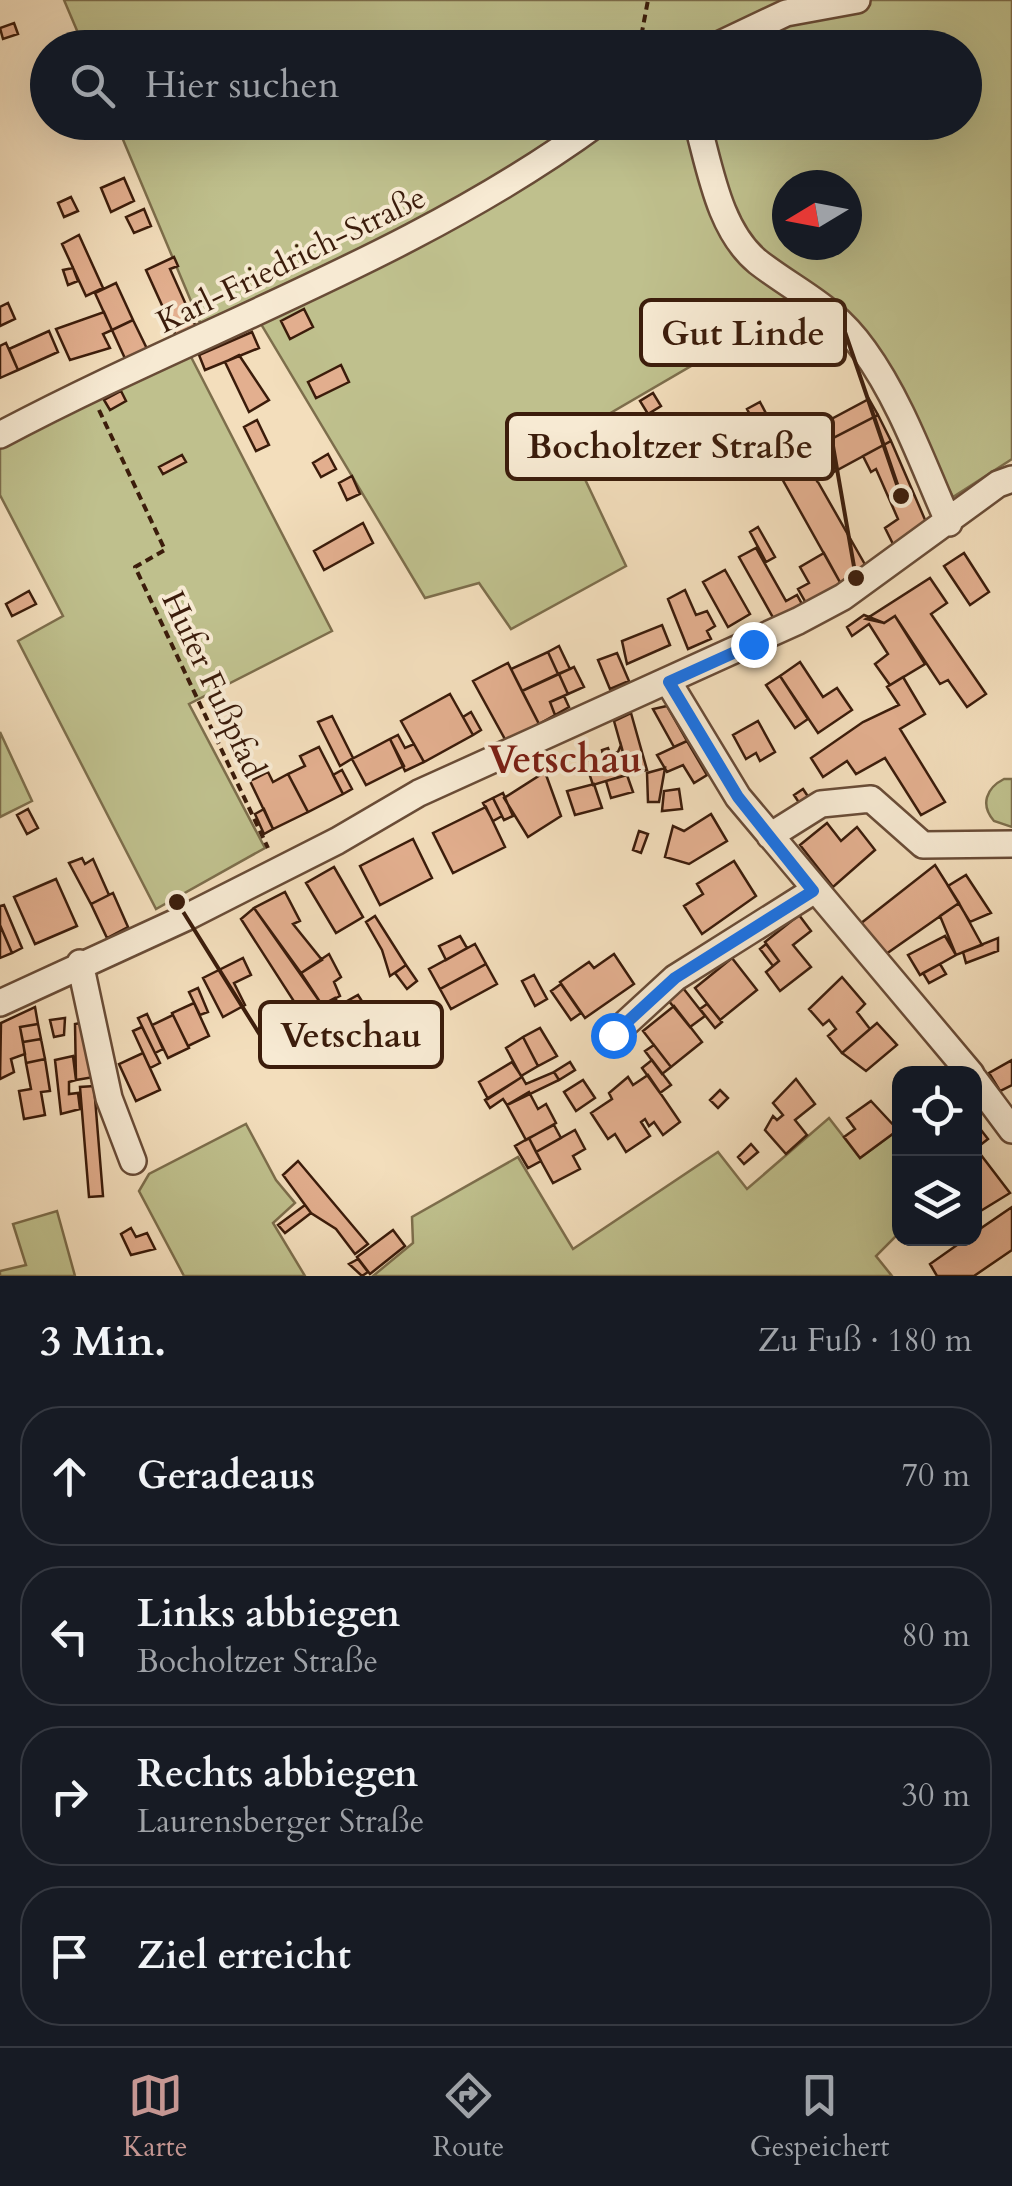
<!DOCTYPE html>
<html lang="de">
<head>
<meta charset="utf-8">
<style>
	:root { --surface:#171b24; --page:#20242c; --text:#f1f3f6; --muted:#9ea1a6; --line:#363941; --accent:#c59692 }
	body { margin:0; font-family:Cardo,serif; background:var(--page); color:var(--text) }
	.controls { position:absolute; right:30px; bottom:30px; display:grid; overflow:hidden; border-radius:20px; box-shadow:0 10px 40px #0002 }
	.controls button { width:90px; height:90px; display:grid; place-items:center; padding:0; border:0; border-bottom:2px solid var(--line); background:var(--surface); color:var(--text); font:50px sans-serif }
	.compass { position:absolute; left:772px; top:170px; width:90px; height:90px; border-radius:50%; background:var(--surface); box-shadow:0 10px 40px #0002; rotate:260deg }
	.stop { position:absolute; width:30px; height:30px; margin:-22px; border:8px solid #1a73e8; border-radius:50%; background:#fff }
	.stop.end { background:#1a73e8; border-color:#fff; box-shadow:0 2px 10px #0008 }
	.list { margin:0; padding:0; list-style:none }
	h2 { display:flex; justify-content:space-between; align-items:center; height:130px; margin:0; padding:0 40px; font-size:42px }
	h2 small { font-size:32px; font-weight:400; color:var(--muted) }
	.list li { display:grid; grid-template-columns:65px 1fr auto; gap:30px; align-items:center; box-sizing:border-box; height:140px; margin:0 20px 20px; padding:0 20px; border:2px solid var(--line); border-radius:40px }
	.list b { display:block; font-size:38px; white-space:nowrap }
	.list p { margin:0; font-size:32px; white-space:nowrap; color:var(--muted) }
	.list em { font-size:32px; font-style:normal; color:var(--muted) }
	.icon { flex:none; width:55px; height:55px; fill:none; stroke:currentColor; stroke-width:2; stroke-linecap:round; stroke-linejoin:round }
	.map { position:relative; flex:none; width:1012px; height:1276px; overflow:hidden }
	.search { position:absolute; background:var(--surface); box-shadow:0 10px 40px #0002; left:30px; right:30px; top:30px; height:110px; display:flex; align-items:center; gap:25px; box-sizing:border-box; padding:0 35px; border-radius:55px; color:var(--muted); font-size:38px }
	.sheet { height:770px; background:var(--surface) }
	nav { display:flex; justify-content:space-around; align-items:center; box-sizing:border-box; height:140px; border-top:2px solid var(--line); background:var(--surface); font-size:28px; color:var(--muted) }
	nav a { display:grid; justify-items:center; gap:5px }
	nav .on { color:var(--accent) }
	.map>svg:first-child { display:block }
</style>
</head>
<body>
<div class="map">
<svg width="1012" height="1276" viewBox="0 0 1012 1276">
	<rect width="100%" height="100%" fill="#f3debc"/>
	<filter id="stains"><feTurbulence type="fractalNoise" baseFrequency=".002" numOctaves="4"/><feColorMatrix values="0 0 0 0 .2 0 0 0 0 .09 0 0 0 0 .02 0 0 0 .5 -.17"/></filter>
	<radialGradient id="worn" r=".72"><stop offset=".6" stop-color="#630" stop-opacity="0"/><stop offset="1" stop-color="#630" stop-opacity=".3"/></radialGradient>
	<path fill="#bfc08d" stroke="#7d6e4c" stroke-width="2.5" fill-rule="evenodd" d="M64,0h948v459l-59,38 -72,-136 -82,-58 -233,136 60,127 -115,63 -32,-46 -54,15 -173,-289 -48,23 -88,-209 848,-1v-74l-880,-1zM787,185h60v60h-60z
		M189,353l143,278 -143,73 76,144 -109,61 -138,-268 45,-25 -63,-121v-53z
		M0,732l32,69 -32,16z
		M1004,779h8v48l-18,-6c-14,-16 -8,-33 10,-42z
		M829,1118l31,40 39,-29v104l-23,23 16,20h-519l40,-33 -1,-26 106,-60 55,92 145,-97 29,37z
		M246,1124l30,56 19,23 -22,20 32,53h-121l-45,-85 10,-17z
		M57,1211l18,65h-75v-5l26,-6 -13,-41z"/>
	<path fill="#e3af8f" stroke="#3b1c0b" stroke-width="2.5" d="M14,23l4,11 -15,5 -3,-11z
		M124,178l10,23 -23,11 -10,-24z
		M71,197l7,14 -14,6 -6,-14z
		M144,209l7,17 -17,7 -8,-16z
		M79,235l24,53 -17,8 -24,-52z
		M174,257l4,9 -8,3 26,58 -20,9 -30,-66z
		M73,268l5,13 -10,4 -5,-15z
		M116,283l17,37 -21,10 -17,-37z
		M8,303l7,16 -15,7v-19z
		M304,309l9,18 -23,12 -9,-18z
		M104,312l8,18 -9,4 7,14 -40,12 -14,-31z
		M133,320l17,35 -22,10 -16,-35z
		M49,331l9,21 -40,18 -9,-21z
		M252,332l7,16 -54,22 -6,-15z
		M6,343l12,27 -18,8v-32z
		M239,355l30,45 -20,12 -24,-50z
		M341,365l8,17 -33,16 -8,-16z
		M121,391l5,10 -16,9 -6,-10z
		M653,393l8,13 -13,8 -8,-13z
		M869,399l9,16 -76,39 -8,-15z
		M760,402l11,21 -13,7 -11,-21z
		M878,415l13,26 -74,40 -15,-27z
		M257,420l12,25 -13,6 -12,-24z
		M891,441l35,81 -32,24 -9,-18 13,-9 -22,-50 -5,3 -8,-16z
		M328,454l8,15 -15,8 -8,-14z
		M802,454l65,114 -26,16 -65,-116z
		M182,455l4,7 -23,12 -4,-7z
		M352,476l8,18 -13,6 -8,-17z
		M363,523l10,20 -49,27 -10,-19z
		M758,527l17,30 -9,5 -16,-30z
		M756,548l30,53 11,-6 6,11 -28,15 -36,-64z
		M824,553l17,31 -35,19 -8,-14 11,-6 -9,-16z
		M964,553l25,39 -19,13 -26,-39z
		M725,570l25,44 -22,13 -25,-45z
		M930,578l17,25 -16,11 55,80 -19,13 -19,-27 -8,4 -45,-68 -11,7 -18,-4z
		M685,590l11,25 11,-4 8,15 -8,5 4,8 -23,10 -20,-50z
		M29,591l7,13 -24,12 -6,-12z
		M864,615l20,8 11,-7 30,48 -35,21 -15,-21 13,-10 -19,-30 -17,12 -5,-9z
		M662,625l8,20 -43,19 -5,-23z
		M559,646l11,23 -12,5 -10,-22z
		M548,652l10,22 -36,17 -11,-22z
		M617,653l12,28 -19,8 -12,-29z
		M800,662l23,35 14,-9 15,22 -34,23 -38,-57z
		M508,663l31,61 -33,17 -33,-60z
		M574,667l10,20 -16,7 -9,-20z
		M559,674l9,20 -18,8 5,13 -16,9 -17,-33z
		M780,676l28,43 -13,9 -29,-43z
		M903,677l22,37 -25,15 45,73 -24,13 -36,-57 -29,16 -9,-13 -24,16 -12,-19 52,-36 36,-17 -12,-18z
		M450,694l23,41 -49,27 -23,-41z
		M564,696l5,11 -14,8 -5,-13z
		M667,706l20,35 -13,6 -21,-38z
		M471,712l10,18 -8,5 -10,-18z
		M631,713l16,57 -18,4 -15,-53z
		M332,716l21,42 -13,8 -22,-44z
		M758,721l17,31 -15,9 -4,-8 -10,6 -13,-24z
		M398,735l7,13 9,-4 10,18 -19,9 -15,-32z
		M390,739l14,27 -38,19 -14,-26z
		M687,741l20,34 -13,8 -11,-18 -16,7 -10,-17z
		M621,745l8,29 -36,11 -8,-24 18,-5 -1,-6 6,-2 2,6 8,-2z
		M319,747l24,47 -35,18 -20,-38 17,-8 -5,-10z
		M665,768l-6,34h-11l-1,-29z
		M342,770l10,19 -9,5 -10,-19z
		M268,772l5,10 15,-8 20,38 -35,17 -23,-48z
		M545,772l16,44 -33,21 -24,-39z
		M627,775l6,17 -22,6 -5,-17z
		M594,784l8,24 -27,7 -8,-24z
		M679,789l3,20 -20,2 2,-20z
		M803,789l6,9 -9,6 -6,-9z
		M503,793l10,23 -9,4 -11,-22z
		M493,798l9,18 -9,5 -10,-18z
		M486,807l19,40 -52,26 -20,-40z
		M28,809l10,19 -11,6 -10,-19z
		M264,809l9,20 -9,5 -9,-20z
		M711,814l16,27 -38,23 -24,-7 8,-31 11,5z
		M827,823l14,18 16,-14 18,23 -42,37 -33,-42z
		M639,831l9,3 -7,19 -8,-3z
		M413,839l19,39 -52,27 -20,-39z
		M82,858l3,6 8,-5 16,36 -18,9 -22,-41z
		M734,861l22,35 -54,38 -18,-28 19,-12 -6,-10z
		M935,865l24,38 -73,51 -26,-30z
		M334,867l29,50 -27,16 -30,-50z
		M966,875l25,38 -21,9 -22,-36z
		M56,879l21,47 -42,18 -21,-47z
		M285,892l15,29 -7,3 29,36 -21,13 -47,-65z
		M113,893l15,34 -21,11 -16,-34z
		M959,903l23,42 -26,10 -16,-39z
		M4,905l18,43 -10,5 -12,-28v-19z
		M254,908l68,97 -18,12 -63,-98z
		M799,915l12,16 -18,14 18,22 -31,24 -14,-19 13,-11 -14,-19z
		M375,916l31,49 -16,11 -8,-26 -16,-28z
		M0,925l12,28 -12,5z
		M460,936l7,12 -21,12 -7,-14z
		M945,936l11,19 -36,20 -12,-20z
		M998,938v13l-32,12 -3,-11z
		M475,944l11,20 -46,25 -11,-20z
		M766,944l13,17 -6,5 -13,-17z
		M329,954l12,23 -7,5 6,14 -18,9 -21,-32z
		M614,954l20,30 -49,34 -25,-36 29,-20 5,6z
		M243,958l8,17 -17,8 11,22 -22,12 -20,-39z
		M732,958l25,32 -37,30 -25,-32z
		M486,964l11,20 -46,25 -11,-20z
		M940,964l6,10 -17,9 -6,-10z
		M406,965l11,16 -10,8 -12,-16z
		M534,975l13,24 -12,7 -13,-25z
		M842,977l23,27 -8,8 13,17 -28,24 -14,-17 8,-7 -7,-9 -6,5 -14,-16z
		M561,984l20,29 -10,7 -20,-29z
		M198,988l10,24 -8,3 -11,-23z
		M683,988l22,28 -15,11 -22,-27z
		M358,995l7,11 -18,12 -7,-13z
		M335,998l12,20 -13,8 -12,-21z
		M194,1003l15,33 -21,10 -16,-33z
		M707,1004l15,18 -7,6 -15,-19z
		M674,1006l28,36 -31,25 -28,-36z
		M35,1007l3,17 -18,3 5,27 -14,5 3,13 -14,7 1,-56z
		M147,1014l16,35 -8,4 -17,-35z
		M173,1015l16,33 -21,10 -16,-33z
		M65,1018l-1,17 -10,2 -4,-17z
		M86,1022l8,55 -18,3 -1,-56z
		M877,1023l20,22 -31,26 -24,-18z
		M38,1024l3,15 -18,3 -3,-15z
		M142,1027l18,36 -10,5 -17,-37z
		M540,1028l17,28 -19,10 -15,-29z
		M523,1037l15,29 -17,10 -15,-28z
		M41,1039l4,20 -19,4 -3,-21z
		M654,1045l17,22 -9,7 -17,-23z
		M143,1053l17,37 -24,11 -17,-37z
		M73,1056l3,24 -7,2v12l9,-1 2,16 -19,5 -6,-54z
		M45,1059l5,32 -9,1 4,23 -21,4 -5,-28 12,-2 -5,-26z
		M652,1060l19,25 -11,8 -18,-25z
		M1012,1060v25l-12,6 -11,-18z
		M512,1062l10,15 -34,22 -9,-17z
		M570,1062l5,8 -16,10 -5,-8z
		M554,1072l5,8 -52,25 -4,-6 -13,9 -5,-8 37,-23 4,7z
		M648,1075l32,47 -17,13 -9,-13 -5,4 -4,-7 -4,3 9,14 -24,16 -11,-18 -7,5 -17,-26 21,-14 -3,-6 19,-16 5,8z
		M796,1079l19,25 -20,16 12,15 -21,19 -21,-24 8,-14 4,4 6,-5 -10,-12z
		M583,1080l12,18 -19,13 -12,-19z
		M94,1086l9,110 -14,1 -9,-110z
		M720,1090l8,8 -10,10 -8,-8z
		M529,1092l9,17 8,-5 10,19 -30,17 -19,-35z
		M871,1101l27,29 -38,28 -16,-21 11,-8 -8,-11z
		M974,1121l14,18 -14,11z
		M554,1125l7,13 -25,14 -7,-14z
		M575,1130l10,19 -12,7 7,13 -27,14 -17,-31z
		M529,1138l12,23 -13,7 -13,-22z
		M751,1144l7,8 -14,12 -6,-7z
		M981,1155l29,38 -36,22v-53z
		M298,1161l70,83 -13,10 -19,-25 -25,-16 -28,-38z
		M305,1205l6,8 -26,20 -7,-8z
		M1012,1207v43l-38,26h-37l-7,-12 37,-26h7v-5z
		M131,1228l5,9 11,-4 8,16 -24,6 -10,-21z
		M393,1230l12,16 -35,28 -13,-17z
		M358,1259l10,13 -6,4 -13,-12z"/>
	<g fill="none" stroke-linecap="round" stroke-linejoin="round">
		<g stroke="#694c37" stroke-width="30">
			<path id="minor" d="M712,48l74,-35 71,-13
				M697,122c13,46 22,108 61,140 40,31 74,43 106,88 37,51 59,115 85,173
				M0,435c199,-106 415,-178 599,-313
				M669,683l69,114 233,277
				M770,836l51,-32 50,-5 52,46 89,-1
				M80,963l29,135 24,63
				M0,1003l185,-85 152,-77 82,-48 379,-172 45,-24 155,-113 14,-5
				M613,1035l62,-57 138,-87
				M974,1079l38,51"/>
		</g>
		<path stroke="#3b1c0b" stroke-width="4" stroke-dasharray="8 5" stroke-linecap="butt" d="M639,48l9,-48
			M99,410l66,140 -30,17 133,281"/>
		<use href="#minor" stroke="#f7ead3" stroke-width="25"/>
	</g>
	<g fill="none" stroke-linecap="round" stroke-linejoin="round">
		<path stroke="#1a73e8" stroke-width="12" d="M613,1035l62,-57 138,-87 -75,-94 -69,-115 84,-38"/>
	</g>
	<g text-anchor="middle" stroke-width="8" stroke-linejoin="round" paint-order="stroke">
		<g font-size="32" fill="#3b1c0b" stroke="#f7ead3">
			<text transform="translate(291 259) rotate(-26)" y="11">Karl-Friedrich-Straße</text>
			<text transform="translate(214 684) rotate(65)" y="11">Hufer Fußpfad</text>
		</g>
		<g font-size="38" font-weight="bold" fill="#7a1f14" stroke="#f7ead3">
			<text x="565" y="772">Vetschau</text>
		</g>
	</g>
	<path fill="none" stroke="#3b1c0b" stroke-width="4" d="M901 496L845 332M856 578L833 446M177 902L260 1035"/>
	<g fill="#3b1c0b" stroke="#f7ead3" stroke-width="4">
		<circle cx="901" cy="496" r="10"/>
		<circle cx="856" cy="578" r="10"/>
		<circle cx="177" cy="902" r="10"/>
	</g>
	<g fill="#f7ead3" stroke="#3b1c0b" stroke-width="4">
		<rect x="641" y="300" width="204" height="65" rx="10"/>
		<rect x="507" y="414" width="326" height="65" rx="10"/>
		<rect x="260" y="1002" width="182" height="65" rx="10"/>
	</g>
	<g font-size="35" text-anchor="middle" font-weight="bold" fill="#3b1c0b">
		<text x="743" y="345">Gut Linde</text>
		<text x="670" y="458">Bocholtzer Straße</text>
		<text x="351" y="1047">Vetschau</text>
	</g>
	<rect width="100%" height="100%" filter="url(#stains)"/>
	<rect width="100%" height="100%" fill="url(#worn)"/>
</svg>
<div class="controls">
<button><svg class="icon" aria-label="locate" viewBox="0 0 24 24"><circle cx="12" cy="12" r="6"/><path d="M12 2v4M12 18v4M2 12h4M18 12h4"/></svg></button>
<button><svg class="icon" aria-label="layers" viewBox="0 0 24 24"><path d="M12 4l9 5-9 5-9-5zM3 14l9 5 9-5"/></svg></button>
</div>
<svg class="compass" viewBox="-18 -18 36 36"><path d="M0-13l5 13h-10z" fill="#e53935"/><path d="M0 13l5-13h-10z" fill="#9ea1a6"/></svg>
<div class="stop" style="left:613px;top:1035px"></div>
<div class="stop end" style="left:753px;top:644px"></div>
<div class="search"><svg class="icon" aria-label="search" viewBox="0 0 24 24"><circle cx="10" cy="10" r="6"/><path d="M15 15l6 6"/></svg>Hier suchen</div>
</div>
<section class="sheet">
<h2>3 Min.<small>Zu Fuß · 180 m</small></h2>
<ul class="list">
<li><svg class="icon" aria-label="ahead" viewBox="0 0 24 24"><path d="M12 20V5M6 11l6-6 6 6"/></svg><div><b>Geradeaus</b></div><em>70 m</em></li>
<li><svg class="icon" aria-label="left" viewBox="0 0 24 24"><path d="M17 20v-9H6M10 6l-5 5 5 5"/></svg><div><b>Links abbiegen</b><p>Bocholtzer Straße</p></div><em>80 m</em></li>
<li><svg class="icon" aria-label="right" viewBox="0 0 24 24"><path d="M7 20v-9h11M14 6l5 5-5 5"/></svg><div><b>Rechts abbiegen</b><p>Laurensberger Straße</p></div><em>30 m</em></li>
<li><svg class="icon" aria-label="arrive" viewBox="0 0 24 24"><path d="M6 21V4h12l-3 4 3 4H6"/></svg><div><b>Ziel erreicht</b></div></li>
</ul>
</section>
<nav>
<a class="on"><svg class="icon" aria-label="map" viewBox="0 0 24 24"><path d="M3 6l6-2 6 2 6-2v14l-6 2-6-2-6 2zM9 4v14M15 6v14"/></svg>Karte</a>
<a><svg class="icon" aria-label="directions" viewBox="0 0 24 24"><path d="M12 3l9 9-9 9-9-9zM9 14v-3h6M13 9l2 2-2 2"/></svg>Route</a>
<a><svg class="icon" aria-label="saved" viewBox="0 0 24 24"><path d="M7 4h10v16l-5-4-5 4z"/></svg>Gespeichert</a>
</nav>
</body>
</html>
